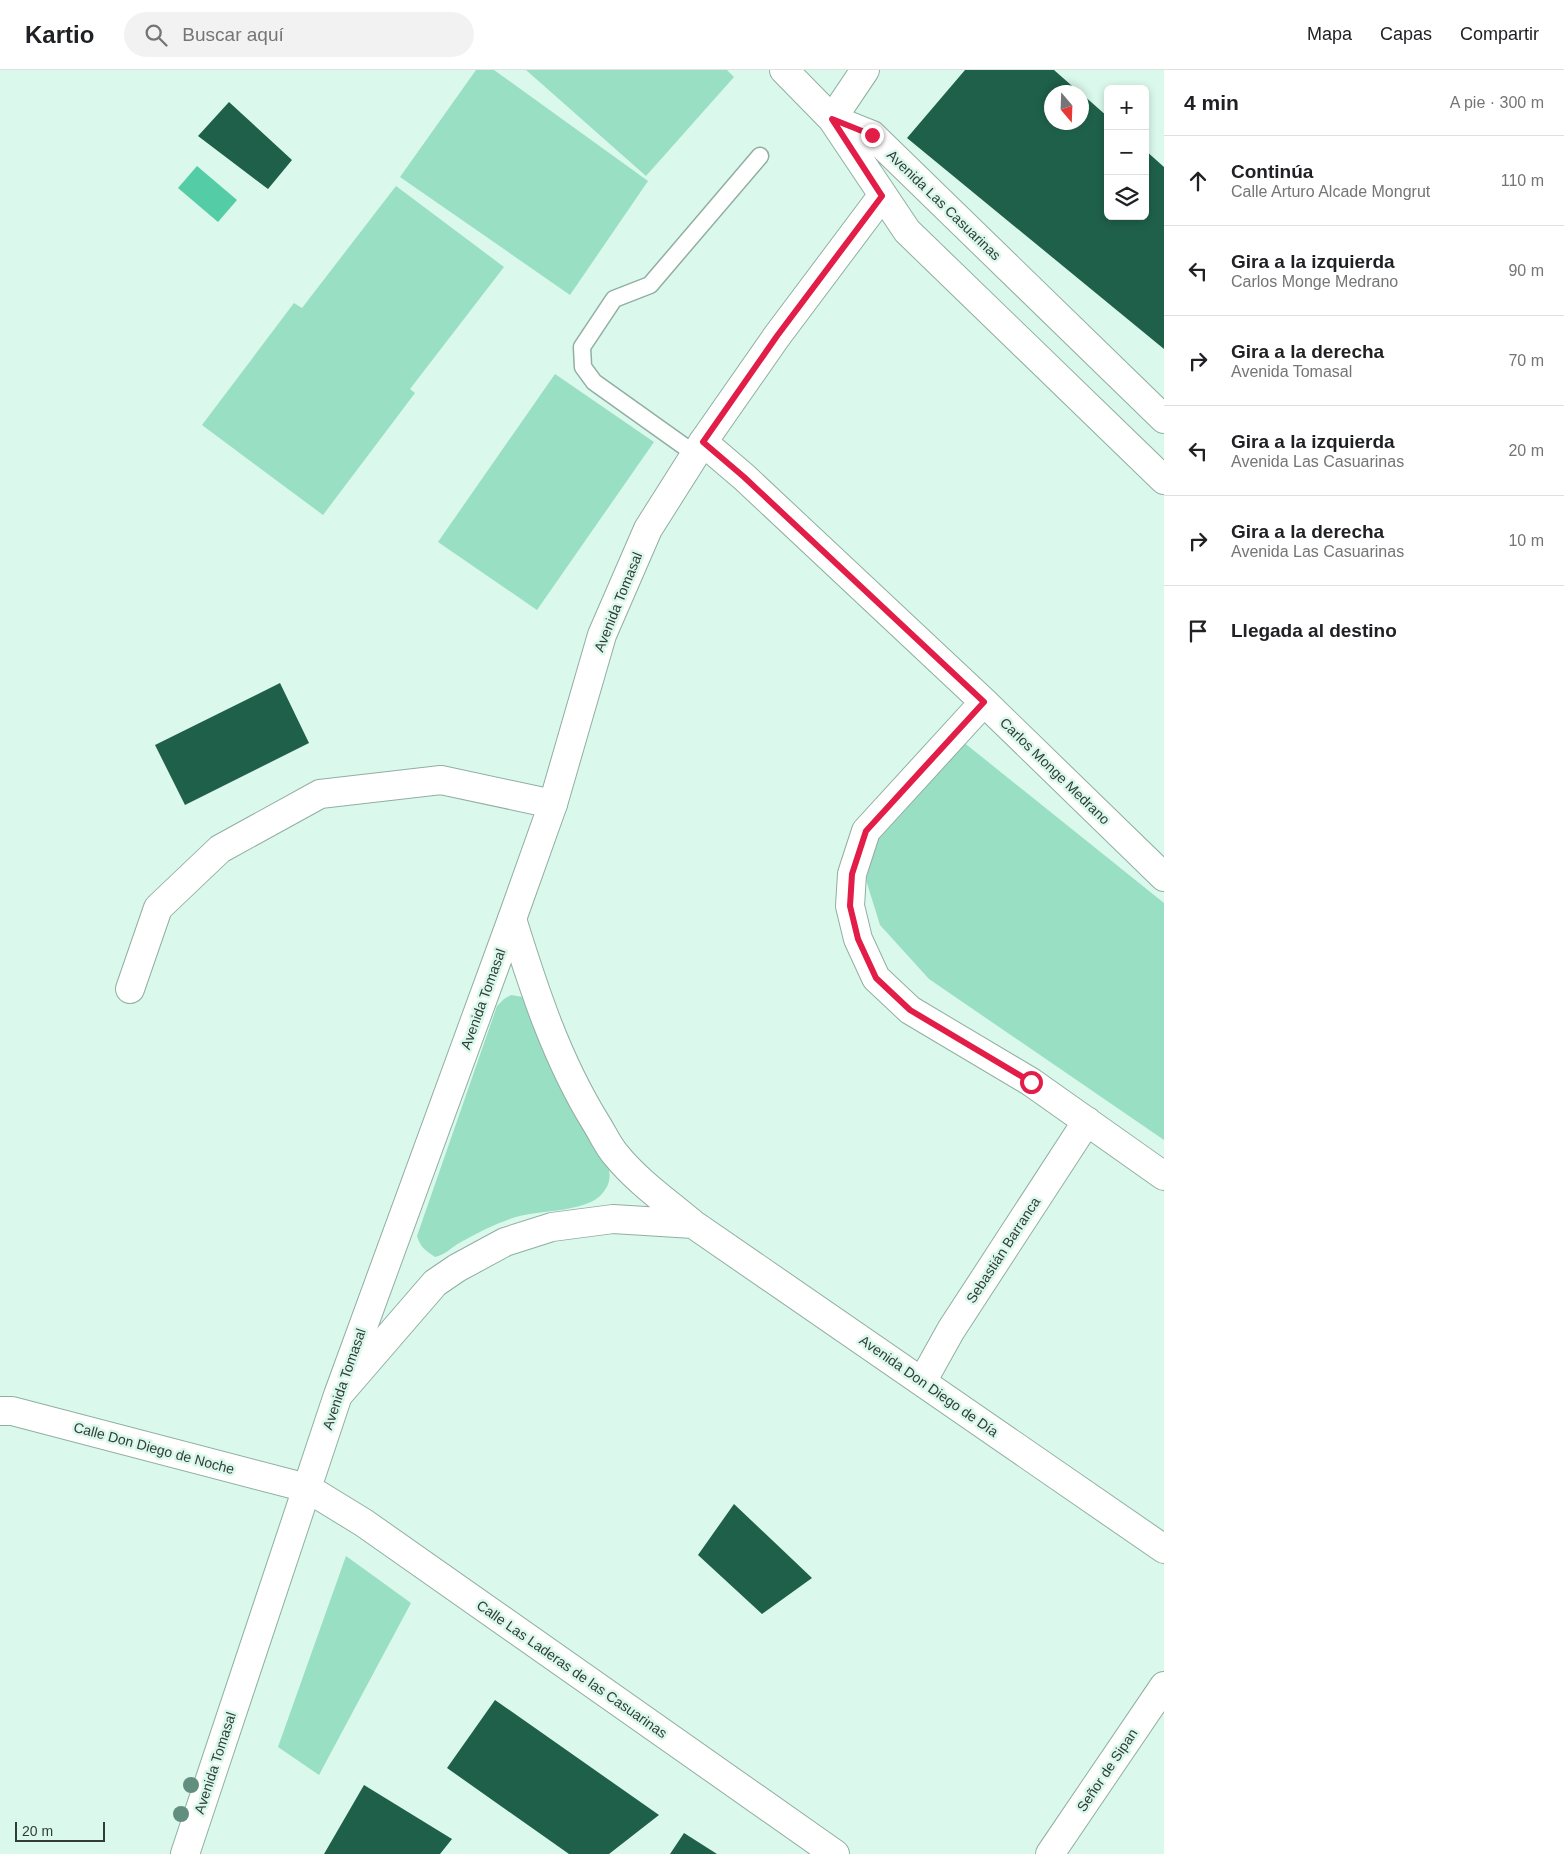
<!DOCTYPE html>
<html lang="es">
<head>
<meta charset="utf-8">
<style>
	:root { --surface:#fff; --page:#f2f2f2; --text:#202124; --muted:#757577; --line:#e0e0e0 }
	body { margin:0; font-family:Helvetica,sans-serif; background:var(--page); color:var(--text) }
	.controls { position:absolute; right:15px; top:15px; display:grid; overflow:hidden; border-radius:8px; box-shadow:0 2px 8px #0003 }
	.controls button { width:45px; height:45px; display:grid; place-items:center; padding:0; border:0; border-bottom:1px solid var(--line); background:var(--surface); color:var(--text); font:25px sans-serif }
	.compass { position:absolute; left:1044px; top:15px; width:45px; height:45px; border-radius:50%; background:var(--surface); box-shadow:0 2px 8px #0003; rotate:161deg }
	.scale { position:absolute; left:15px; bottom:12px; width:90px; box-sizing:border-box; padding-left:5px; border:2px solid #313d38; border-top:0; font-size:14px; line-height:18px; white-space:nowrap; color:#313d38; -webkit-text-stroke:4px #daf8ec; paint-order:stroke }
	.stop { position:absolute; width:15px; height:15px; margin:-11px; border:4px solid #e11d48; border-radius:50%; background:#fff }
	.stop.end { background:#e11d48; border-color:#fff; box-shadow:0 1px 5px #0008 }
	.list { margin:0; padding:0; list-style:none }
	h2 { display:flex; justify-content:space-between; align-items:center; height:65px; margin:0; padding:0 20px; font-size:21px }
	h2 small { font-size:16px; font-weight:400; color:var(--muted) }
	.list li { display:grid; grid-template-columns:32px 1fr auto; gap:15px; align-items:center; box-sizing:border-box; height:90px; padding:0 20px; border-top:1px solid var(--line) }
	.list b { display:block; font-size:19px; white-space:nowrap }
	.list p { margin:0; font-size:16px; white-space:nowrap; color:var(--muted) }
	.list em { font-size:16px; font-style:normal; color:var(--muted) }
	.icon { flex:none; width:28px; height:28px; fill:none; stroke:currentColor; stroke-width:2; stroke-linecap:round; stroke-linejoin:round }
	.map { position:relative; flex:none; width:1164px; height:1784px; overflow:hidden }
	header { display:flex; align-items:center; gap:30px; box-sizing:border-box; height:70px; padding:0 25px; background:var(--surface); border-bottom:1px solid var(--line) }
	header strong { font-size:24px }
	nav { display:flex; gap:28px; margin-inline-start:auto; font-size:18px }
	.search { width:350px; height:45px; background:var(--page); display:flex; align-items:center; gap:12px; box-sizing:border-box; padding:0 18px; border-radius:28px; color:var(--muted); font-size:19px }
	main { display:flex }
	aside { flex:1; background:var(--surface) }
	.map>svg:first-child { display:block }
</style>
</head>
<body>
<header>
<strong>Kartio</strong>
<div class="search"><svg class="icon" aria-label="search" viewBox="0 0 24 24"><circle cx="10" cy="10" r="6"/><path d="M15 15l6 6"/></svg>Buscar aquí</div>
<nav><a>Mapa</a><a>Capas</a><a>Compartir</a></nav>
</header>
<main>
<div class="map">
<svg width="1164" height="1784" viewBox="0 0 1164 1784">
	<rect width="100%" height="100%" fill="#daf8ec"/>
	<path fill="#99dfc4" d="M476,0h18l154,111 -78,114 -170,-118z
		M526,0h201l7,7 -88,99z
		M396,116l108,81 -94,122 5,4 -92,122 -121,-90 92,-122 8,5z
		M555,304l99,68 -117,168 -99,-68z
		M962,671l202,162v237l-235,-161 -49,-54 -14,-45 10,-41z
		M511,925l12,2 84,160c3,17 6,26 -7,39 -17,16 -60,14 -84,21 -19,6 -37,15 -55,25 -11,6 -14,12 -26,15 -9,-6 -15,-10 -18,-21l80,-230 7,-7z
		M346,1486l65,47 -92,172 -41,-28z"/>
	<path fill="#54cda6" d="M197,96l40,34 -19,22 -40,-34z"/>
	<path fill="#1f604b" d="M965,0h89l25,22h-27v30h30v-28l26,23v99h37v-66l19,17v182l-257,-211z
		M229,32l63,58 -24,29 -70,-53z
		M280,613l29,60 -124,62 -30,-60z
		M734,1434l78,74 -50,36 -64,-59z
		M495,1630l164,115 -50,39h-40l-122,-86z
		M364,1715l88,54 -12,15h-116z
		M684,1763l33,21h-47z"/>
	<g fill="none" stroke-linecap="round" stroke-linejoin="round">
		<g stroke="#91aea2" stroke-width="19">
			<path id="lane" d="M695,384l-101,-72 -11,-15 -1,-20 32,-48 36,-14 110,-129"/>
		</g>
		<g stroke="#91aea2" stroke-width="30">
			<path id="street" d="M703,372l41,35 240,225 180,175
				M984,632l-118,129 -14,43 -2,32 8,33 18,39 34,32 121,72 133,94
				M512,849c22,71 45,141 84,204 7,11 12,23 20,32 22,27 51,47 77,69l471,325
				M130,919l28,-81 62,-59 100,-55 121,-14 112,24
				M922,1312l29,-52 136,-209
				M340,1323l95,-110 22,-15 48,-26 47,-15 61,-8 80,5
				M0,1341h12l295,77 57,35 471,331
				M1050,1784l114,-168"/>
		</g>
		<g stroke="#91aea2" stroke-width="30">
			<path id="secondary" d="M784,0l48,49 75,112 257,249
				M832,49l40,16 292,284
				M832,49l33,-49
				M185,1784l153,-459 174,-476 41,-115 49,-169 46,-106 55,-87 74,-106 105,-140"/>
		</g>
		<use href="#lane" stroke="#fff" stroke-width="16"/>
		<use href="#street" stroke="#fff" stroke-width="28"/>
		<use href="#secondary" stroke="#fff" stroke-width="28"/>
	</g>
	<g fill="#628e80">
		<circle cx="191" cy="1715" r="8"/>
		<circle cx="181" cy="1744" r="8"/>
	</g>
	<g fill="none" stroke-linecap="round" stroke-linejoin="round">
		<path stroke="#e11d48" stroke-width="6" d="M872,65l-40,-16 50,77 -105,140 -74,106 41,35 240,225 -118,129 -14,43 -2,32 8,33 18,39 34,32 121,72"/>
	</g>
	<g text-anchor="middle" stroke-width="5" stroke-linejoin="round" paint-order="stroke">
		<g font-size="14" fill="#313d38" stroke="#daf8ec">
			<text transform="translate(944 135) rotate(44)" y="5">Avenida Las Casuarinas</text>
			<text transform="translate(618 532) rotate(-68)" y="5">Avenida Tomasal</text>
			<text transform="translate(1055 701) rotate(44)" y="5">Carlos Monge Medrano</text>
			<text transform="translate(483 929) rotate(-70)" y="5">Avenida Tomasal</text>
			<text transform="translate(1003 1180) rotate(-57)" y="5">Sebastián Barranca</text>
			<text transform="translate(344 1309) rotate(-71)" y="5">Avenida Tomasal</text>
			<text transform="translate(929 1316) rotate(35)" y="5">Avenida Don Diego de Día</text>
			<text transform="translate(154 1378) rotate(15)" y="5">Calle Don Diego de Noche</text>
			<text transform="translate(572 1599) rotate(35)" y="5">Calle Las Laderas de las Casuarinas</text>
			<text transform="translate(215 1693) rotate(-72)" y="5">Avenida Tomasal</text>
			<text transform="translate(1107 1700) rotate(-56)" y="5">Señor de Sipan</text>
		</g>
	</g>
</svg>
<div class="controls">
<button>+</button>
<button>−</button>
<button><svg class="icon" aria-label="layers" viewBox="0 0 24 24"><path d="M12 4l9 5-9 5-9-5zM3 14l9 5 9-5"/></svg></button>
</div>
<svg class="compass" viewBox="-18 -18 36 36"><path d="M0-13l5 13h-10z" fill="#e53935"/><path d="M0 13l5-13h-10z" fill="#757577"/></svg>
<div class="scale">20 m</div>
<div class="stop" style="left:1031px;top:1012px"></div>
<div class="stop end" style="left:872px;top:65px"></div>
</div>
<aside>
<h2>4 min<small>A pie · 300 m</small></h2>
<ul class="list">
<li><svg class="icon" aria-label="ahead" viewBox="0 0 24 24"><path d="M12 20V5M6 11l6-6 6 6"/></svg><div><b>Continúa</b><p>Calle Arturo Alcade Mongrut</p></div><em>110 m</em></li>
<li><svg class="icon" aria-label="left" viewBox="0 0 24 24"><path d="M17 20v-9H6M10 6l-5 5 5 5"/></svg><div><b>Gira a la izquierda</b><p>Carlos Monge Medrano</p></div><em>90 m</em></li>
<li><svg class="icon" aria-label="right" viewBox="0 0 24 24"><path d="M7 20v-9h11M14 6l5 5-5 5"/></svg><div><b>Gira a la derecha</b><p>Avenida Tomasal</p></div><em>70 m</em></li>
<li><svg class="icon" aria-label="left" viewBox="0 0 24 24"><path d="M17 20v-9H6M10 6l-5 5 5 5"/></svg><div><b>Gira a la izquierda</b><p>Avenida Las Casuarinas</p></div><em>20 m</em></li>
<li><svg class="icon" aria-label="right" viewBox="0 0 24 24"><path d="M7 20v-9h11M14 6l5 5-5 5"/></svg><div><b>Gira a la derecha</b><p>Avenida Las Casuarinas</p></div><em>10 m</em></li>
<li><svg class="icon" aria-label="arrive" viewBox="0 0 24 24"><path d="M6 21V4h12l-3 4 3 4H6"/></svg><div><b>Llegada al destino</b></div></li>
</ul>
</aside>
</main>
</body>
</html>
